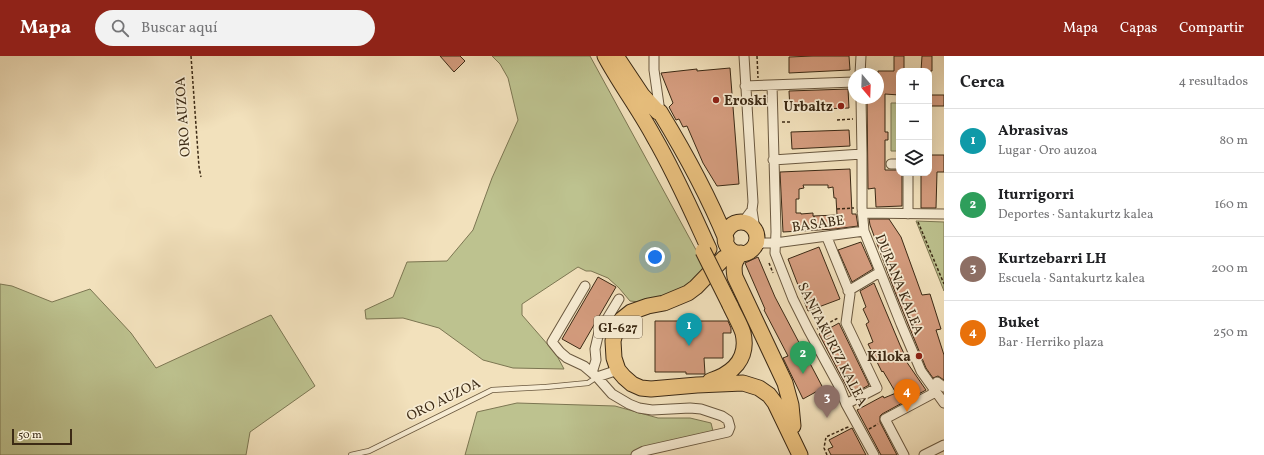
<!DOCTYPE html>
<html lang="es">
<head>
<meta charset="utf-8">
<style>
	:root { --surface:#fff; --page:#f2f2f2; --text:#202124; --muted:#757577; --line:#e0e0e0; --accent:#8f2418 }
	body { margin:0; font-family:Vollkorn,serif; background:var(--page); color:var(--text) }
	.controls { position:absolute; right:12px; top:12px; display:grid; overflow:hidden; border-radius:8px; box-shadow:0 4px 16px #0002 }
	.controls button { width:36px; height:36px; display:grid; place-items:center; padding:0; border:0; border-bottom:1px solid var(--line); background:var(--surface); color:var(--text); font:20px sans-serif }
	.compass { position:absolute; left:848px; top:12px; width:36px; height:36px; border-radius:50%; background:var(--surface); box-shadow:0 4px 16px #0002; rotate:161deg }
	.scale { position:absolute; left:12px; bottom:10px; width:60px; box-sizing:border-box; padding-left:4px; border:2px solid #3c2a15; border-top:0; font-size:11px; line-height:14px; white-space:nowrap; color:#3c2a15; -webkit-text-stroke:3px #f7ecd3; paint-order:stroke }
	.you { position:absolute; left:655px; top:201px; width:14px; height:14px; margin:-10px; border:3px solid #fff; border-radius:50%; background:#1a73e8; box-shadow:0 0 0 6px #1a73e833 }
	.badge { display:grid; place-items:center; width:26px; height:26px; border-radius:50%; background:var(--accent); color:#fff; font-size:13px; font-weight:700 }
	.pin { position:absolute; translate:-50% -33px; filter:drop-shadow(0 1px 2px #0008) }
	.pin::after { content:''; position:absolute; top:21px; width:14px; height:12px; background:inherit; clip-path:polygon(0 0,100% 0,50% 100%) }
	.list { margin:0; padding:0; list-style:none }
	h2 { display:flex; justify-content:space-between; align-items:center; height:52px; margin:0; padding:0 16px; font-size:17px }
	h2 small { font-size:13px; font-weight:400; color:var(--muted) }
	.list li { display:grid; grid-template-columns:26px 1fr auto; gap:12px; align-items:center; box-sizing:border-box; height:64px; padding:0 16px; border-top:1px solid var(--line) }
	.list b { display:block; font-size:15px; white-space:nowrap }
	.list p { margin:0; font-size:13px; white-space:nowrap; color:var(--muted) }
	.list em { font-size:13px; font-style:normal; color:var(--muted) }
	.icon { flex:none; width:22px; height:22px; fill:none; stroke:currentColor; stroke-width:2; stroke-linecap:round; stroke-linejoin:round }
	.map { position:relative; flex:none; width:944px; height:399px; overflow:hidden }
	header { display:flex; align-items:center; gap:24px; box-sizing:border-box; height:56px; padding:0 20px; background:var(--accent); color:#fff }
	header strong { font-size:19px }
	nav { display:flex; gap:22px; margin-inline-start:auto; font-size:14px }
	.search { width:280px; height:36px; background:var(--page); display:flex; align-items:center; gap:10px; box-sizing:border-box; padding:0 14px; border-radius:22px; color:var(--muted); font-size:15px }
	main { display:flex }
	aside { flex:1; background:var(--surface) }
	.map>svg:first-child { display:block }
</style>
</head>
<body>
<header>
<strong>Mapa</strong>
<div class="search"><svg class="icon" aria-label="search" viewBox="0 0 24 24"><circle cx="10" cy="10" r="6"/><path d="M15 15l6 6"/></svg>Buscar aquí</div>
<nav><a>Mapa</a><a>Capas</a><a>Compartir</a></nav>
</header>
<main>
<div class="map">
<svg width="944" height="399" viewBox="0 0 944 399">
	<rect width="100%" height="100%" fill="#f2e1bc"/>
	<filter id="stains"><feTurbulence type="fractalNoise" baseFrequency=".005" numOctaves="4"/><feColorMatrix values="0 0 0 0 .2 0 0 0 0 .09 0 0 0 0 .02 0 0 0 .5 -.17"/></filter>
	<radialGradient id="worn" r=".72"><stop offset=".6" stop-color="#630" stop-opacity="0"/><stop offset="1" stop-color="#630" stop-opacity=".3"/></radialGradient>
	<path fill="#bdc28f" stroke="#7c7652" d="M492,0h98l117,214 -29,22 -38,10 -10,-1 -11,-13 -11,-10 -17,-7h-5l-8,-4 -56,37v11l34,39 8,15 -51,-1 -30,-8 -44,-32 -36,-10 -37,1 -1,-9 28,-13 14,-35 40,-1 26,-31 19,-52 26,-58 -10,-42 -8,-14z
		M891,47h8v48h-8z
		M916,165l28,1v69z
		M0,228l12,2 40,16 38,-13 41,44 25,35 115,-53 44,71 -65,46 -4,23h-246z
		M517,347l98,3 43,12h32l21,5 2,8 -70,16 -6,8h-172l12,-43z"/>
	<path fill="#d49c7e" stroke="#3c2a15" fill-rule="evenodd" d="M440,0h20l5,5 -11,11z
		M813,0h36l1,14 -61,3v-16z
		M894,0h10v15h-5v24l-14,-1v38h3v8h-3v30h14v3h3v33l-26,1 -1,-19 -7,1 -1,-91h11v-27h16z
		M922,0h10v15h-11z
		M730,12l9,116 -22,2 -14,-23 -16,-37 -4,1 -4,-8 -3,1 -7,-13 4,-4 -12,-30 36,-4v2z
		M848,33l1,19 -59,2 -1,-19z
		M929,39h15v11h-15z
		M849,74l1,16 -58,3 -1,-17z
		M929,99h15v17h-7l-1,36h-15v-35h8z
		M850,113l2,45h4l2,12 -23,3 -52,3 -3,-60zM803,129h25v3l5,-1 1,11h2l1,17 -24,1v-3l-12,1v-1h-5v-14h3v-10l5,-1z
		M869,163h20l12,18 21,58 8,-1 11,35 -5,1 8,25v25l-6,-4 -5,2 -7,-10 -31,-76 -25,-67z
		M861,186l12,27 -21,13 -14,-32z
		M819,191l21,52 -32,12 -20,-52z
		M758,201l17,40 48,91 -20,11 -20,-41 5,-2 -24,-46 1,-1 -20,-46z
		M598,221l18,10 -36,62 -18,-10z
		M874,227l26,62 7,15 -1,1 20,29 -44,24 -2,2v6l17,33h-16l-24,-45 26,-14 1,2 12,-5 -13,-22 -1,1 -14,-28 5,-2 -7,-18 3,-2 -6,-13 3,-2 -6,-16z
		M655,265h73l3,7v5h-8v25h-19l1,16h-19v-2h-31z
		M839,267l30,62 -18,10 -32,-61z
		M852,372l14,27h-35l-3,-6 5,-2 -4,-7z"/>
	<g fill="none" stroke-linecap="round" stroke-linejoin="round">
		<g stroke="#6a583f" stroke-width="6">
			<path id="lane" d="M351,399l18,-4 123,-61 54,-3 42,-4 9,-6"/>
		</g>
		<g stroke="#6a583f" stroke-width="11">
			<path id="street" d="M654,0v14l6,42
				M744,0l9,146 -1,8 3,20
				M860,18l1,-18
				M772,29l4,147 -1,21 18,46 15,30 31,57 7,18 28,51
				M745,30l109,-4
				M861,42l1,56v54l2,23 37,93 20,47 23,32
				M773,104l89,-6
				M891,108h8
				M862,157l82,1
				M908,158v-41
				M743,166l9,-12
				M828,184l22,54 -4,29 31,65 -31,16
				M752,193l10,-6h13l89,-12
				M585,230l-33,56 8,10 7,6 17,8 13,11 15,17 17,10 10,4 13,2 38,-2 11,1 21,7 6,4 2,7 -2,5 -84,19 -8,4
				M848,235l32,-19
				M592,317l4,-13 -1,-11 4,-17 20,-33
				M597,321l21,-7
				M904,399l-19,-36 47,-25 5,-12 7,5
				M924,399l20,-10"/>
		</g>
		<g stroke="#3c2a15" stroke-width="17">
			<path id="primary" d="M605,0c15,28 34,53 49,81 21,36 38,75 55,112
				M616,0l26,39 16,17h2c25,41 48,83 66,127
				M725 182a16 16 0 1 1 32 0a16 16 0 1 1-32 0Z
				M738,197l-14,5 -28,29 -8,6 -24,10 -16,3 -17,6 -10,8 -5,10 -3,11 1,17 4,12 6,7 8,7 9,4 10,1 46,-4 46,-2 16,5 10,7 6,8 25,52
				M741,197c-7,9 -8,13 -6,24l50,106 6,22 2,21
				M710,325c22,-7 39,-22 33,-48 -3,-9 -9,-19 -13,-28"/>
		</g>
		<path stroke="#3c2a15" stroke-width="1.5" stroke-dasharray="3 2" stroke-linecap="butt" d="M191,0l8,111 2,10
			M757,0l1,22
			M837,64l16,-1
			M782,66h8
			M837,153l17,-1
			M814,160l1,14
			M918,166l26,62
			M769,207l4,10
			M817,273l21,-11
			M869,373l9,-5
			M827,399l-3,-7 2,-11 22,-10 -1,-1"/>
		<use href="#lane" stroke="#f7ecd3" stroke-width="4.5"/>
		<use href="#street" stroke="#f7ecd3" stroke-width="9"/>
		<use href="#primary" stroke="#e9c07e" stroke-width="15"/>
		<g stroke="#3c2a15" stroke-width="17" stroke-linecap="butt">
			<path id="primary-bridge" d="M703,195l27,54"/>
		</g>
		<use href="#primary-bridge" stroke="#e9c07e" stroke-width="15"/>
	</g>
	<g fill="#8f2418" stroke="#f7ecd3" stroke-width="1.5">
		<circle cx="716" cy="44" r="4"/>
		<circle cx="841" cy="50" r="4"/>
		<circle cx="919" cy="300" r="4"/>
	</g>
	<g text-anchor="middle" stroke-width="3.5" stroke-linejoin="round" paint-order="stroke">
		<rect fill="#f7ecd3" stroke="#74644e" stroke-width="1" x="594" y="260" width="48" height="22" rx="3"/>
		<g font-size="13" font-weight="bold" fill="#3c2a15">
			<text x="618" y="276">GI-627</text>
		</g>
		<g font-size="14" font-weight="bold" fill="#3c2a15" stroke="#f7ecd3" text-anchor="end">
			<text x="724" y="49" text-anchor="start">Eroski</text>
			<text x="833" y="55">Urbaltz</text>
			<text x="911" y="305">Kiloka</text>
		</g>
		<g font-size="14" fill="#3c2a15" stroke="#f7ecd3">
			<text transform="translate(182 61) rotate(-94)" y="5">ORO AUZOA</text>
			<text transform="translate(818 167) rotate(-8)" y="5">BASABE</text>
			<text transform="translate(900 228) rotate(68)" y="5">DURANA KALEA</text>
			<text transform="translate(833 288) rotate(63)" y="5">SANTAKURTZ KALEA</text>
			<text transform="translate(443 343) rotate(-26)" y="5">ORO AUZOA</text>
		</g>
	</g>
	<rect width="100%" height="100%" filter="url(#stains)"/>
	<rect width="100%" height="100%" fill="url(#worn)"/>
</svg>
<div class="controls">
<button>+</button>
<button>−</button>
<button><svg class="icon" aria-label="layers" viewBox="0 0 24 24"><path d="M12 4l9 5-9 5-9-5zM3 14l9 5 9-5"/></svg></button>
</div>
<svg class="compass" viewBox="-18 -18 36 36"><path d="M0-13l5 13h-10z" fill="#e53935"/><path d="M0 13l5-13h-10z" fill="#757577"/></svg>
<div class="scale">50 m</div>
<div class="you"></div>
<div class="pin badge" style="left:689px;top:290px;background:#0f9aa8">1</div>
<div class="pin badge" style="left:803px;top:318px;background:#2e9e5b">2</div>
<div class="pin badge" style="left:827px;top:362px;background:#8d6e63">3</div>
<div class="pin badge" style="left:907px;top:356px;background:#e8710a">4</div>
</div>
<aside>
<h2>Cerca<small>4 resultados</small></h2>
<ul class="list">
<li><span class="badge" style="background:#0f9aa8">1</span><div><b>Abrasivas</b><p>Lugar · Oro auzoa</p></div><em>80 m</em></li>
<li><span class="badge" style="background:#2e9e5b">2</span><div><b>Iturrigorri</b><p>Deportes · Santakurtz kalea</p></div><em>160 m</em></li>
<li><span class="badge" style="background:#8d6e63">3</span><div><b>Kurtzebarri LH</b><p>Escuela · Santakurtz kalea</p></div><em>200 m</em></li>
<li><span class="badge" style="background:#e8710a">4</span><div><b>Buket</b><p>Bar · Herriko plaza</p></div><em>250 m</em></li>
</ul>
</aside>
</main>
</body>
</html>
